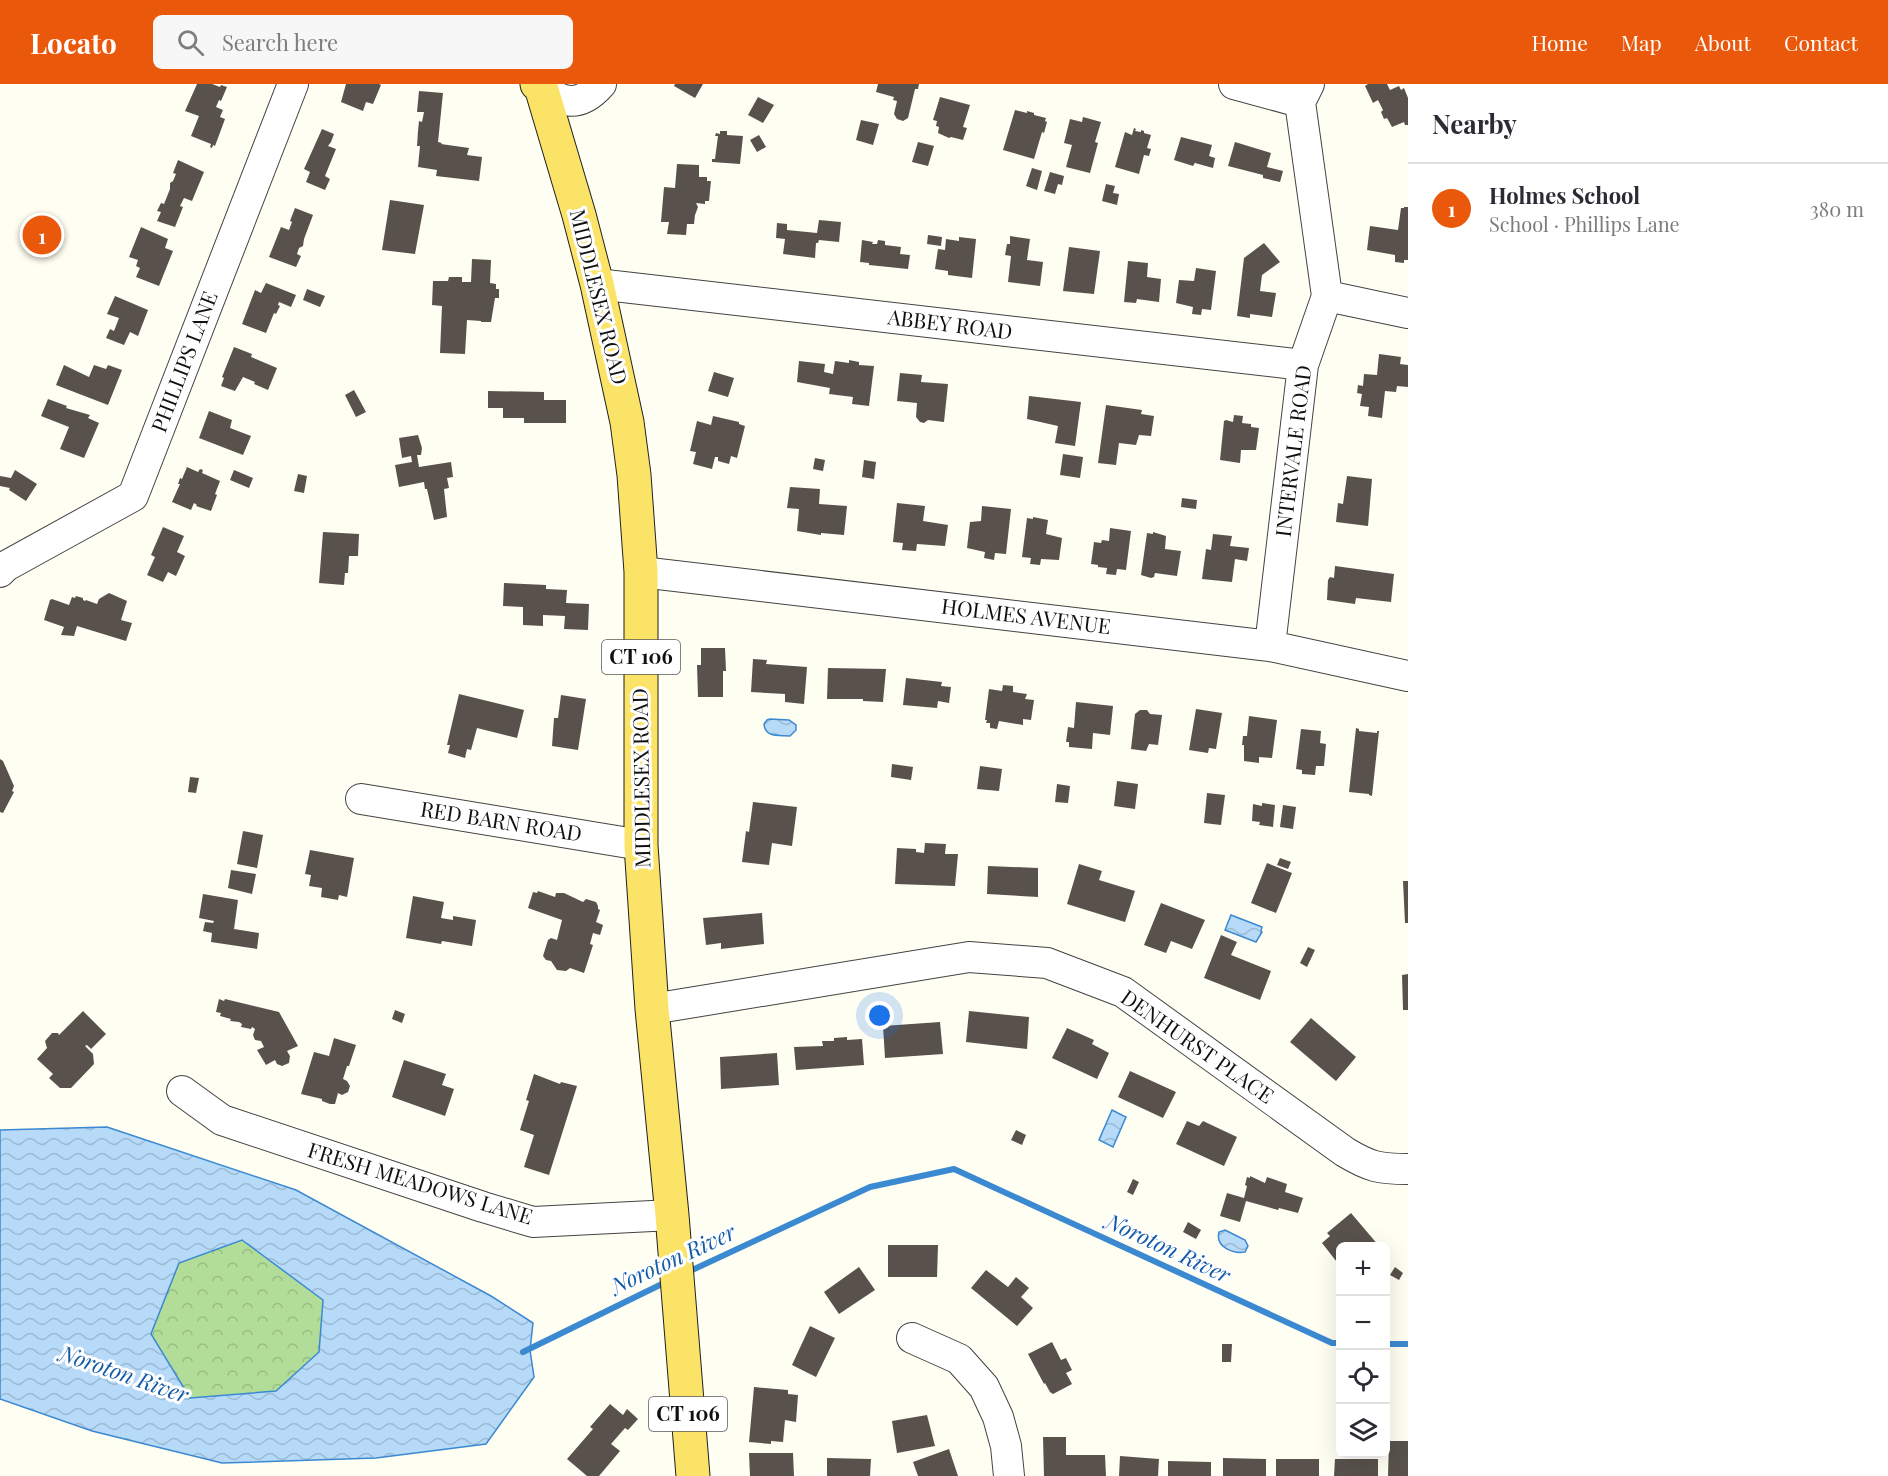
<!DOCTYPE html>
<html lang="en">
<head>
<meta charset="utf-8">
<style>
	:root { --surface:#fff; --page:#f7f7f7; --text:#2b2b33; --muted:#7c7c81; --line:#e1e1e2; --accent:#ea580c }
	body { margin:0; font-family:"Playfair Display",serif; background:var(--page); color:var(--text) }
	.controls { position:absolute; right:18px; bottom:18px; display:grid; overflow:hidden; border-radius:9px; box-shadow:0 6px 24px #0002 }
	.controls button { width:54px; height:54px; display:grid; place-items:center; padding:0; border:0; border-bottom:2px solid var(--line); background:var(--surface); color:var(--text); font:30px sans-serif }
	.you { position:absolute; left:880px; top:932px; width:21px; height:21px; margin:-15px; border:4px solid #fff; border-radius:50%; background:#1a73e8; box-shadow:0 0 0 9px #1a73e833 }
	.badge { display:grid; place-items:center; width:39px; height:39px; border-radius:50%; background:var(--accent); color:#fff; font-size:20px; font-weight:700 }
	.pin { position:absolute; translate:-50% -50%; border:3px solid #fff; box-shadow:0 2px 6px #0006 }
	.list { margin:0; padding:0; list-style:none }
	h2 { display:flex; justify-content:space-between; align-items:center; height:78px; margin:0; padding:0 24px; font-size:26px }
	h2 small { font-size:20px; font-weight:400; color:var(--muted) }
	.list li { display:grid; grid-template-columns:39px 1fr auto; gap:18px; align-items:center; box-sizing:border-box; height:90px; padding:0 24px; border-top:2px solid var(--line) }
	.list b { display:block; font-size:22px; white-space:nowrap }
	.list p { margin:0; font-size:20px; white-space:nowrap; color:var(--muted) }
	.list em { font-size:20px; font-style:normal; color:var(--muted) }
	.icon { flex:none; width:33px; height:33px; fill:none; stroke:currentColor; stroke-width:2; stroke-linecap:round; stroke-linejoin:round }
	.map { position:relative; flex:none; width:1408px; height:1392px; overflow:hidden }
	header { display:flex; align-items:center; gap:36px; box-sizing:border-box; height:84px; padding:0 30px; background:var(--accent); color:#fff }
	header strong { font-size:28px }
	nav { display:flex; gap:33px; margin-inline-start:auto; font-size:21px }
	.search { width:420px; height:54px; background:var(--page); display:flex; align-items:center; gap:15px; box-sizing:border-box; padding:0 21px; border-radius:9px; color:var(--muted); font-size:22px }
	main { display:flex }
	aside { flex:1; background:var(--surface) }
	.map>svg:first-child { display:block }
</style>
</head>
<body>
<header>
<strong>Locato</strong>
<div class="search"><svg class="icon" aria-label="search" viewBox="0 0 24 24"><circle cx="10" cy="10" r="6"/><path d="M15 15l6 6"/></svg>Search here</div>
<nav><a>Home</a><a>Map</a><a>About</a><a>Contact</a></nav>
</header>
<main>
<div class="map">
<svg width="1408" height="1392" viewBox="0 0 1408 1392">
	<defs>
		<pattern id="forest-crowns" width="20" height="18" patternUnits="userSpaceOnUse" patternTransform="scale(1.5)"><rect width="20" height="18" fill="#b2dd99"/><path d="M2 6a3 3 0 1 1 6 0M12 15a3 3 0 1 1 6 0" fill="none" stroke="#98bd83"/></pattern>
		<pattern id="water-waves" width="16" height="10" patternUnits="userSpaceOnUse" patternTransform="scale(1.5)"><rect width="16" height="10" fill="#b6daf8"/><path d="M0 5q4-4 8 0t8 0" fill="none" stroke="#9bbad4"/></pattern>
	</defs>
	<rect width="100%" height="100%" fill="#fffef3"/>
	<path fill="url(#forest-crowns)" d="M242,1156l81,60 -4,52 -43,39 -86,7 -39,-64 28,-71z"/>
	<path fill="url(#water-waves)" stroke="#3b89d1" stroke-width="1.5" fill-rule="evenodd" d="M770,635l19,1 7,5v5l-6,6c-11,-1 -25,2 -26,-12l3,-4z
		M1231,831l31,12 -1,4 1,1 -6,10 -31,-12z
		M1112,1026l14,7 -13,30 -14,-7z
		M107,1043l189,63 195,106 42,27 -3,27 4,27 -48,67 -110,14 -154,5 -130,-32 -92,-32v-269zM242,1156l81,60 -4,52 -43,39 -86,7 -39,-64 28,-71z
		M1225,1146l20,10 3,6 -3,6c-12,2 -30,-5 -26,-20z"/>
	<g fill="none" stroke-linecap="round" stroke-linejoin="round">
		<path stroke="#3b89d1" stroke-width="6" d="M688,1188l182,-85 84,-18 378,174h8
			M1386,1260h22
			M523,1268l145,-71"/>
	</g>
	<path fill="#59524c" d="M197,0h15l8,3 1,-2 6,2 -6,14 -2,-1 -3,7 7,3 -3,7 5,2 -10,27 -2,-1 -1,3 -2,-1 1,-3 -20,-8 8,-20 -14,-5z
		M346,0h33l2,1 -8,19 -7,-2 -3,9 -22,-9z
		M675,0h28l-8,14 -21,-12z
		M878,0h41l-1,5h-3l-7,29 -5,3 -6,-2 -3,-5 3,-13 -4,-1 1,-3 -18,-5z
		M1368,0h19l3,6 9,-4 2,4 3,-2 4,10v27h-3l-1,-3 -12,5 -5,-9 -3,1 -3,-7 2,-2 -5,-10 -5,3 -8,-17z
		M419,7l24,2 -5,49 4,1 -1,1 28,4 -2,7 15,2 -3,24 -43,-5 1,-6 -19,-3 2,-21h-3l1,-15 1,-10 3,1 2,-10h-7z
		M758,13l16,8 -11,18 -15,-8z
		M940,13l30,8 -7,22 4,1 -4,12 -12,-3 -2,1 -11,-5 1,-6 -3,-1 1,-5 -4,-1z
		M1015,26l12,3v-2l7,2v2l12,3 -1,3 2,1 -3,11 -2,-1 -8,27 -31,-9z
		M1083,33l18,5 -6,20 3,1 -8,30 -24,-6 6,-22 -8,-2 6,-24 12,3z
		M861,36l18,4 -6,21 -17,-5z
		M1134,44l2,1 -1,2 6,1v-2l3,1v2l7,2 -4,13 4,1 -2,7 -5,-1 -5,19 -24,-7 10,-35 7,3z
		M322,45l12,5 -3,8 -3,4 8,3 -11,27 5,3 -5,11 -19,-8 4,-10 -6,-3z
		M720,47h7v4l16,1 -3,28 -28,-2v-3h3l3,-23h-3l1,-3 4,1z
		M759,51l7,12 -9,5 -7,-12z
		M1181,53l31,8 -3,11 6,2 -2,10 -18,-5 1,-2 -3,5 -19,-6z
		M918,58l16,4 -6,20 -16,-4z
		M1235,58l36,11 -4,14 16,4 -3,11 -17,-4v-3l-35,-9z
		M178,76l26,12 -12,29 -8,-3 -4,8 3,1 -8,20 -18,-6 4,-9 -4,-1 4,-8 3,1 6,-15v-6l3,-2 3,-7 -3,-1z
		M677,80l22,1v12h8v4h4l-2,20h-4v3l-9,-1 2,4 -3,8 -1,9h-7l-1,11 -19,-1 2,-12h-8l3,-35 11,1z
		M1032,84l10,3 -5,19 -11,-4z
		M1050,88l14,4 -2,9 -4,-1 -3,10 -11,-3z
		M1106,100l9,2 -2,7 6,1 -2,11 -15,-4z
		M390,116l34,5 -9,49 -33,-4z
		M1404,123h4v53h-4v3l-9,-1v-7l-28,-5 3,-24 28,4 3,-22h3z
		M295,124l18,7 -9,24 -1,7 -4,2 -2,6 4,2 -5,11 -27,-10 12,-30 8,3 3,-8 -2,-1z
		M819,136l22,2 -2,20 -20,-2 -1,3h-2l-1,15 -32,-4 2,-15 -9,-1 1,-15 10,1v6l30,3z
		M141,143l27,12 -3,9 8,3 -14,35 -23,-9 4,-9 -4,-2 2,-6 -9,-3z
		M928,151l14,2 -1,9 -14,-2z
		M1010,152l20,3 -3,21 16,2 -3,24 -32,-4 3,-26 -6,-1 2,-11h3z
		M959,153l17,2 -4,39 -24,-3v-4l-13,-2 3,-20 7,1 1,-11 13,2z
		M862,156l11,2 -1,2h5l1,-4 7,1v4l16,2 -1,7 10,1 -2,14 -39,-4v-2l-9,-1z
		M1264,159l16,19 -18,13 -2,16 16,2 -4,24 -22,-3v4l-13,-2 7,-58z
		M1069,163l31,4 -6,43 -31,-3z
		M472,175l19,1 -1,23 6,1v5h3v9h-4l-4,24h-10v-1l-14,-1 -2,34 -25,-1 2,-47 -10,-1 1,-24h15l1,-4h13v5h9z
		M1128,177l20,2 -1,14 14,2 -2,23 -22,-3 -1,4 -12,-1z
		M1196,184l20,3 -5,39 -9,-1 -1,6 -9,-1 1,-7 -17,-4 3,-23 15,1z
		M266,199l30,12 -5,12 -12,-5 -1,3 2,1 -4,8 -2,-1 -8,20 -24,-9 13,-34 6,3z
		M307,205l18,7 -5,11 -17,-7z
		M115,212l33,14 -10,26 -8,-4 -6,13 -18,-7 4,-9 4,2 5,-13 -12,-4z
		M234,263l18,7 -1,3 26,11 -9,22 -14,-6 1,-2 -12,-5 -8,14 -14,-5 3,-8 -2,-1z
		M1379,270l22,3 -1,7 8,1v22l-11,-1 -1,6 -11,-1 -3,27 -14,-2 1,-9 -9,-1 2,-12 -5,-1 1,-8 5,1 1,-12 13,1z
		M849,276l10,2v3l15,1 -5,40 -17,-2 1,-7 -24,-3 1,-6 -33,-6 2,-21 26,3 -1,8 9,2 2,-13 14,2z
		M64,281l25,12 5,-12 12,4 2,-4 14,5 -14,35 -52,-20z
		M714,288l20,6 -6,19 -20,-6z
		M900,289l22,2 -1,7 27,2 -4,38 -16,-2 -4,3 -4,-1 -4,-5 1,-14 -20,-2z
		M354,306l12,22 -10,5 -11,-22z
		M488,307l56,1v8h22v23h-42v-5h-21v-10h-15z
		M1029,312l52,6 -6,44 -20,-3 3,-17 -31,-7z
		M48,315l19,7 -1,2 24,7 -2,3 11,5 -15,35 -24,-9 9,-22 -28,-11z
		M1106,321l36,5 -1,4 13,2 -3,20 -12,-1 -3,10 -17,-2 -3,22 -18,-2z
		M209,327l23,9 -2,8 21,8 -8,19 -44,-17z
		M1234,331l9,1 -1,7 9,1v3l8,1 -3,22h-15l-1,13 -20,-3 4,-39 2,-1 7,2z
		M713,332l26,6v2l6,2 -8,32 -6,-2 -2,8 -11,-3v-4h-3l-3,12 -19,-5 3,-12 -6,-1 7,-30 14,4z
		M418,351l4,13 -1,7h-4l2,12 32,-5 2,15 -6,1 2,10 -5,1 3,28 -13,3 -7,-31h-2l-1,-7 -25,5 -4,-22 17,-3 -1,-6 -9,2 -3,-20z
		M1063,370l20,3 -3,21 -20,-3z
		M815,374l10,2 -2,11 -10,-2z
		M864,376l12,2 -2,17 -12,-2z
		M187,383l11,5 2,-3 3,1 -1,3 18,8 -5,13 2,1 -6,16 -15,-5 1,-1 -3,-2 -3,7 -19,-8 8,-18h-2l2,-6 2,1z
		M15,386l22,14 -11,17 -17,-11 1,-2 -10,-2v-10l11,2z
		M234,386l19,8 -4,10 -19,-8z
		M298,390l9,2 -3,17 -10,-2z
		M1347,392l25,3 -4,47 -32,-4 2,-19 5,1z
		M790,403l30,2 -1,15 28,2 -3,29 -23,-2v2l-24,-4 2,-22 -12,-1z
		M1182,414l15,2 -1,9 -15,-2z
		M897,419l28,3 -2,15 25,4 -3,21 -28,-2 -1,7 -14,-1 1,-7 -10,-1z
		M982,422l29,3 -5,45 -11,-1 -1,7 -10,-2 1,-6 -18,-4 3,-26 11,-1z
		M1033,433l15,3 -2,14 16,4 -3,22 -18,-1 -1,6 -10,-1 1,-6 -9,-1 5,-39 6,1z
		M163,443l21,9 -7,16 8,4 -9,20 -8,-4 -5,10 -16,-7 8,-18 -4,-2z
		M1110,444l21,3 -5,39 -9,-1 -1,6 -10,-1 1,-6 -9,-1v-2l-7,-1 3,-22 7,1 1,-3 7,1z
		M323,448l36,2 -1,22h-9l-1,17h-3l-1,12 -25,-2z
		M1153,448l13,4 -1,13 16,2 -4,25 -22,-3 -1,4 -3,1 -10,-3 6,-42 6,1z
		M1213,450l19,2 -2,10 19,2 -2,13 -12,-2 -3,23 -30,-3 4,-30 5,1z
		M1335,482l59,8 -3,28 -35,-4 -1,6 -28,-4 1,-20 2,-3 4,1z
		M504,499l42,2v4l21,1 -1,13 23,1 -1,26 -24,-1 1,-13 -22,-1v11l-20,-1v-18l-20,-1z
		M109,509l18,8 -6,19 11,3 -6,18 -49,-15 -3,10 -13,-1 3,-8 -20,-7 6,-20 2,-1 17,6 3,-8 3,1 1,-2 7,2v2l2,1 1,-1 11,4 2,-5z
		M701,564h24l1,23h-3v26h-25l-1,-32h4z
		M753,575l14,1 -1,4 41,3 -3,37 -19,-2v-8l-34,-2z
		M828,584l58,1 -3,33 -20,-1v-2h-36z
		M906,594l36,4 -1,4 10,1 -2,16 -11,-2 -1,7 -34,-3z
		M1003,601l10,1v6l14,2 -2,5 9,1 -3,20 -8,-1v6l-24,-4 -2,8 -7,-1v-5h-4l1,-3h-2l4,-31 13,2z
		M459,610l65,16 -7,28 -40,-10 -6,22 -4,-1 -2,9 -17,-5 2,-8h-3z
		M561,611l25,4 -8,51 -26,-4 2,-28h4z
		M1076,618l37,4 -3,29 -17,-2 -1,16 -23,-2v-5h-3l2,-15 6,1z
		M1196,625l26,4 -6,36 -7,-1 -1,5 -19,-3z
		M1140,626h7l3,4 12,1 -4,30 -9,-1 -3,7 -15,-2 4,-35z
		M1249,632l28,4 -5,38 -13,-1v6l-15,-2v-16h-2l1,-9h4z
		M1356,644l3,1v2l18,2v-2h2l-7,65 -3,-1v-1l-20,-2z
		M1301,645l20,2 -1,12 6,1 -2,22h-8l-1,9 -13,-1v-4l-6,-1z
		M0,675l3,2 11,25 -2,5 2,1 -11,21 -3,-1z
		M892,680l21,3 -2,13 -20,-3z
		M980,682l22,3 -3,22 -22,-2z
		M190,693l9,1 -3,15 -8,-1z
		M1117,697l21,3 -3,25 -21,-3z
		M1057,700l13,2 -2,17 -13,-1z
		M1207,709l18,2 -4,30 -17,-2z
		M753,718l44,5 -5,39 -20,-3 -3,22 -27,-3 4,-31 3,1z
		M1262,719l13,2 -2,22 -14,-2 1,-3 -8,-1 1,-17 9,2z
		M1283,721l13,2 -3,22 -13,-2z
		M243,747l20,4 -6,33 -20,-4z
		M925,759l21,1 -1,10h13l-3,32 -60,-2 2,-36 19,1v3l8,1z
		M310,766l44,8 -7,39 -8,-2 -1,5 -17,-3 1,-9 -13,-2 2,-11 -6,-1z
		M1280,774l11,4 -3,7 -11,-4z
		M1267,779l25,10 -16,40 -25,-10z
		M1079,780l23,7 -3,9 36,11 -10,31 -58,-18z
		M988,782l50,2v29l-51,-3z
		M231,786l25,4 -4,20 -24,-6z
		M1403,797h5v42h-3z
		M538,807l17,6 1,-4h8l19,9 3,-3 10,3 2,4v3l2,1 -4,12 7,3 -3,10 -7,-2 -3,11 3,1 -9,28 -14,-5 -4,3 -9,-1 -6,-9 -5,-1 -3,-4 5,-16 3,-2 6,2 5,-20 -34,-12 5,-16 4,1z
		M203,810l35,6 -4,29 25,4 -2,16 -46,-7 1,-9 -9,-2 2,-9 8,1 1,-2 -15,-3z
		M413,812l31,6 -3,16 12,2v-4l23,4 -4,26 -30,-5 -1,3 -35,-6z
		M1161,819l44,17 -13,29 -21,-8 -5,12 -22,-8z
		M762,829l2,31 -43,5v-6l-15,2 -3,-27z
		M1221,851l16,7 -6,13 40,16 -11,29 -56,-22z
		M1308,863l7,3 -8,17 -7,-4z
		M1408,890v36h-5l-1,-35z
		M219,915l5,2 1,-2 54,13 19,34 -11,5 3,5 -1,7 -7,3 -5,-2 -2,-4 -9,5 -9,-15 7,-3 -3,-6 -6,-1 -2,-5 2,-6 -3,-2 -1,2 -10,-2 1,-3 -3,-2 -9,-1 1,-2 -11,-3 1,-3 -5,-1z
		M395,926l10,4 -3,9 -10,-4z
		M83,927l23,23 -15,15 -4,-4 -2,1 8,8 1,10 -23,24h-11l-11,-10 4,-4 -16,-15 10,-11 -2,-7 7,-8h6l1,2z
		M969,927l60,6 -2,32 -61,-7z
		M1311,934l45,39 -20,24 -46,-39z
		M940,938l3,32 -58,4 -2,-32z
		M1067,944l27,12 -2,4 17,9 -12,26 -45,-21z
		M847,953v3l15,-1 2,26 -68,5 -2,-23 29,-1 -1,-5h12v-3z
		M334,954l22,7 -7,21h-2l-4,13 4,2 3,5 -2,6 -6,3 -4,-2 -3,11h-5l-8,-3v-2l-21,-5 13,-42 15,4z
		M777,969l2,32 -58,4 -1,-32z
		M404,976l42,14 -4,11 12,4 -9,27 -53,-19z
		M1130,987l46,21 -13,26 -45,-21z
		M534,990l26,10 1,-2 16,4 -28,89 -25,-8 10,-32 -14,-5 9,-29 -3,-1z
		M1187,1037l12,5 4,-5 34,16 -13,29 -48,-22z
		M1016,1046l10,5 -4,10 -11,-5z
		M1250,1092l15,7 2,-6 20,7 -2,8 18,6 -5,15 -19,-5 -1,2 -32,-9 -6,21 -20,-6 7,-23 17,5 3,-12 -2,-1 2,-8 3,1z
		M1133,1095l6,3 -6,13 -6,-3z
		M1351,1129l28,33h-39v20l-18,-23 8,-7 -3,-3z
		M1188,1138l13,8 -5,9 -13,-7z
		M888,1161h50l-1,32h-49z
		M859,1183l16,23 -36,24 -15,-22z
		M1395,1183l8,6 -4,7 -9,-5z
		M986,1186l22,17 8,-10 13,11 -8,9 12,11 -16,18 -46,-38z
		M810,1242l25,12 -19,39 -24,-12z
		M1052,1258l9,18 5,-2 6,12 -6,3 6,11 -19,10 -3,-2 -5,-9 -1,1 -16,-30z
		M1222,1260h10l-1,18h-9z
		M754,1303l34,3v4l10,1 -2,27 -11,-2 -2,22 -12,-1v3l-22,-2z
		M610,1320l13,11 4,-6 11,10 -10,11 -3,-2 -14,16 9,7 -21,25h-12l-20,-17 26,-30 -3,-2z
		M927,1331l8,31 -38,7 -5,-32z
		M1043,1353h23v18h39l1,21h-62z
		M1389,1357h19v35h-20z
		M949,1365l9,27h-40l-5,-14z
		M749,1369h44l1,23h-44z
		M1120,1372l39,3 -1,17h-39z
		M827,1374l44,1 -1,17h-43z
		M1223,1374l43,1v17h-43z
		M1276,1375h43v17h-43z
		M1335,1375h43v17h-44z
		M1168,1377l43,1v14h-43z"/>
	<g fill="none" stroke-linecap="round" stroke-linejoin="round">
		<g stroke="#434343" stroke-width="32">
			<path id="minor" d="M1234,0l66,18
				M541,3c22,18 40,20 60,-3
				M597,200l706,81
				M1327,212l81,17
				M0,488l6,-6 127,-70 160,-412
				M641,488l629,74 138,30
				M1270,562l33,-281 24,-69 -27,-194 9,-18
				M361,715l280,46
				M652,925l317,-52 78,6 76,29 222,160c25,15 34,17 63,17
				M182,1007l40,29 261,87 50,15 139,-7
				M912,1254l47,21 25,28 14,30 8,29 3,30"/>
		</g>
		<g stroke="#212121" stroke-width="35">
			<path id="major" d="M537,0l4,3 38,128 18,69 30,138 7,53 7,97v273l11,164 20,206 21,261"/>
		</g>
		<use href="#minor" stroke="#fff" stroke-width="30"/>
		<use href="#major" stroke="#fbe367" stroke-width="33"/>
	</g>
	<g text-anchor="middle" stroke-width="6" stroke-linejoin="round" paint-order="stroke">
		<g fill="#fff" stroke="#585858" stroke-width="1.5">
			<rect x="602" y="556" width="78" height="34" rx="4.5"/>
			<rect x="649" y="1313" width="78" height="34" rx="4.5"/>
		</g>
		<g font-size="20" font-weight="bold" fill="#101010">
			<text x="641" y="580">CT 106</text>
			<text x="688" y="1337">CT 106</text>
		</g>
		<g font-size="21" fill="#101010" stroke="#fff">
			<text transform="translate(598 213) rotate(76)" y="7">MIDDLESEX ROAD</text>
			<text transform="translate(950 241) rotate(7)" y="7">ABBEY ROAD</text>
			<text transform="translate(185 278) rotate(-69)" y="7">PHILLIPS LANE</text>
			<text transform="translate(1294 367) rotate(-83)" y="7">INTERVALE ROAD</text>
			<text transform="translate(1026 533) rotate(7)" y="7">HOLMES AVENUE</text>
			<text transform="translate(642 694) rotate(-91)" y="7">MIDDLESEX ROAD</text>
			<text transform="translate(501 738) rotate(9)" y="7">RED BARN ROAD</text>
			<text transform="translate(1197 963) rotate(35)" y="7">DENHURST PLACE</text>
			<text transform="translate(420 1100) rotate(17)" y="7">FRESH MEADOWS LANE</text>
		</g>
		<g font-size="22" font-style="italic" fill="#145ba7" stroke="#fff">
			<text transform="translate(1168 1164) rotate(25)" y="8">Noroton River</text>
			<text transform="translate(673 1175) rotate(-25)" y="8">Noroton River</text>
			<text transform="translate(124 1290) rotate(19)" y="8">Noroton River</text>
		</g>
	</g>
</svg>
<div class="controls">
<button>+</button>
<button>−</button>
<button><svg class="icon" aria-label="locate" viewBox="0 0 24 24"><circle cx="12" cy="12" r="6"/><path d="M12 2v4M12 18v4M2 12h4M18 12h4"/></svg></button>
<button><svg class="icon" aria-label="layers" viewBox="0 0 24 24"><path d="M12 4l9 5-9 5-9-5zM3 14l9 5 9-5"/></svg></button>
</div>
<div class="you"></div>
<div class="pin badge" style="left:42px;top:151px">1</div>
</div>
<aside>
<h2>Nearby<small></small></h2>
<ul class="list">
<li><span class="badge">1</span><div><b>Holmes School</b><p>School · Phillips Lane</p></div><em>380 m</em></li>
</ul>
</aside>
</main>
</body>
</html>
